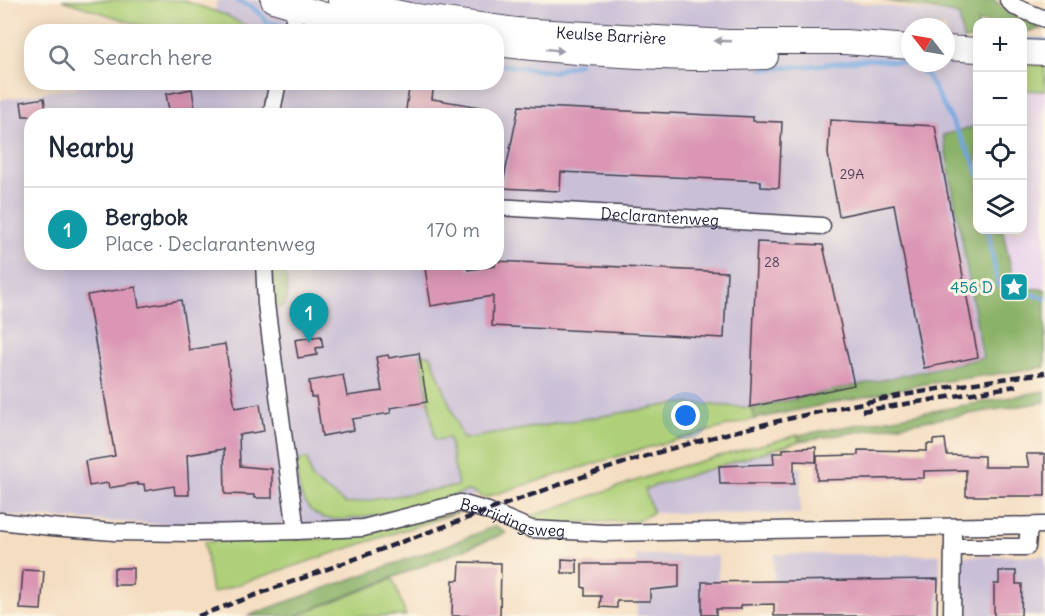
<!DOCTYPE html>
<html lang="en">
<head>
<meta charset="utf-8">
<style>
	:root { --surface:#fff; --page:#f6f6f7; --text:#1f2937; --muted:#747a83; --line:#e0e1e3; --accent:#111827 }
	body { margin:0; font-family:Delius,sans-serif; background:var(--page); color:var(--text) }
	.controls { position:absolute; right:18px; top:18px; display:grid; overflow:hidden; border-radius:12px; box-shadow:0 3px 15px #0003 }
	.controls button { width:54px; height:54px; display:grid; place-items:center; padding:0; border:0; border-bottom:2px solid var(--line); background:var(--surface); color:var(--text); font:30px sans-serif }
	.compass { position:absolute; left:901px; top:18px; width:54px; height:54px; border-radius:50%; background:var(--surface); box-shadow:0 3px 15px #0003; rotate:301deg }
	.you { position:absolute; left:686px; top:416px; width:21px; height:21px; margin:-15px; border:4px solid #fff; border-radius:50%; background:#1a73e8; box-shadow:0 0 0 9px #1a73e833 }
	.badge { display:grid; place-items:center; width:39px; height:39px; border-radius:50%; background:var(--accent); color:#fff; font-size:20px; font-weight:700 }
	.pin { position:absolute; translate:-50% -50px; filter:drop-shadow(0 2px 3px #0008) }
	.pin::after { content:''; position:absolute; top:32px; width:21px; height:18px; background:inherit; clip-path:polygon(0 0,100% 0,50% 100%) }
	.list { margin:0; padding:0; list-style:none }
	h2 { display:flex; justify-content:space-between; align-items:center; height:78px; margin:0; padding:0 24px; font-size:26px }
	h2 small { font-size:20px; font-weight:400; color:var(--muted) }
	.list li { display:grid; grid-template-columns:39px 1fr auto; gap:18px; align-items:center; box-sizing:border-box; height:84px; padding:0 24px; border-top:2px solid var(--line) }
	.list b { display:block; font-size:22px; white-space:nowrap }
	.list p { margin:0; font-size:20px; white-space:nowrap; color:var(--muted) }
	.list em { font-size:20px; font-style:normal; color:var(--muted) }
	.icon { flex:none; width:33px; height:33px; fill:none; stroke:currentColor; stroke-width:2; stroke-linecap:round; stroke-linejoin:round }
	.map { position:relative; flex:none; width:1045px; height:616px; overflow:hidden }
	.search { position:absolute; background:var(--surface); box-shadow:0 3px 15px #0003; left:24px; top:24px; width:480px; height:66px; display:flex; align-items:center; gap:15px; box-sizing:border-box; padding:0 21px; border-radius:24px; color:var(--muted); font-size:22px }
	.panel { position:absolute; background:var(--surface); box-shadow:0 3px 15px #0003; left:24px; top:108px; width:480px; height:162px; border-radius:24px }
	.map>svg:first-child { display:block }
</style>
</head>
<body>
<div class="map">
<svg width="1045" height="616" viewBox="0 0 1045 616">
	<rect width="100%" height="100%" fill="#fcf5e5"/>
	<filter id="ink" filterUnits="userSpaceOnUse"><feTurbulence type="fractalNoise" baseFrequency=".0167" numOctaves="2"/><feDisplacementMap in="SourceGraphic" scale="12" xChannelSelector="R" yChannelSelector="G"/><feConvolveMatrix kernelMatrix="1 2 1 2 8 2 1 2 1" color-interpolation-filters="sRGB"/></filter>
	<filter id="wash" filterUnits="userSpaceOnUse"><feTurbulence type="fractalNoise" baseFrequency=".008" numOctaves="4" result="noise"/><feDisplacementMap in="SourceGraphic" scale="24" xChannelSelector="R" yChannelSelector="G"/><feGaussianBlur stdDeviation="1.35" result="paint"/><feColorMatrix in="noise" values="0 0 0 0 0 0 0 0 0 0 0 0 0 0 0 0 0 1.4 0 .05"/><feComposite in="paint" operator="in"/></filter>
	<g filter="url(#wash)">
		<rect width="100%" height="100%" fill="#f4ddc1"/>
		<path fill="#e8d2ee" d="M1023,90l22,1v198l-30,-1 -12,-58h19z"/>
		<path fill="#c9bfd7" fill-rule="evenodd" d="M217,0h619l123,15 18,90v21l-34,10 40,222 -230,50 -72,-5 -163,83 -155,36 -157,5 -206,-12v-415l105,-18h391v-50l-284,-1zM910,27h36v36h-36zM32,116h464v146h-464z
			M774,449l3,1 1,18 23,-1 -1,47 -147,-1 -8,-24z
			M774,554l166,1 -1,61h-165z
			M636,555l82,1v60h-81z
			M961,556h84v60h-85z"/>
		<path fill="#afd079" stroke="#68795a" stroke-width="1.5" d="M62,0h120l46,16 26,15h-96z
			M1022,64l23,1v26l-22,-1z
			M421,354l10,2 32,83 218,-36 72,5 1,11 -119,32 -152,47 -9,-6 -7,-1c-24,9 -124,36 -145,26 -23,-9 -25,-35 -26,-56l11,-2 5,20 34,25 112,-18 -9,-48 -14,2z
			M798,435l2,6 -155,48 8,24 -17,8 -88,2 -23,-5 146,-49z
			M462,511l-250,82 -8,-51 78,-4 40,1 25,-2z
			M393,579l13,37h-111z"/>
		<path fill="#8bb269" stroke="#566a52" stroke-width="1.5" d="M883,0h112l13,13 33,16 -18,3 -1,-10h-44l-1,16 -14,2 -4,-25z
			M977,126l1,104h25l12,58 30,1v78l-120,17 -171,35 -1,-11 230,-50 -40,-223z
			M266,263h17c2,13 9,33 0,44l-6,1 -8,-4z
			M1045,391v11l-245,39 -2,-6z
			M495,526l11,7 -211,83h-48l203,-72z"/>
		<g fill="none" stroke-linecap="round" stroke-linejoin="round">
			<path stroke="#75a8e1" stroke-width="4.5" d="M236,0c15,6 23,10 31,23l74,9
				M1022,40l23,1
				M496,64l56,8 28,-9
				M763,69l47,-3 59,-7 46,5 13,13 47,87 3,11
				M988,230l10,56 47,12"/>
		</g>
		<g id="blocks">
			<path fill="#da96b4" d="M410,82h24l-2,17 61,10 -1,7h-87z
				M192,89l4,27h-26l-4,-22z
				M44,98l3,18h-24l-2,-14z
				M519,106l234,11v4l29,1 -3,66 -18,-1v-6l-200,-9 -1,19 -58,-3z
				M830,120l105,6 43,231 -54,11 -30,-163 -55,11 -11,-62z
				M757,242l66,3 31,140 -104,22z
				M496,261l231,11 -3,66 -232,-12 1,-30 -62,10 -7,-44h43l1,8 27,-4z
				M136,287l3,20 42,-7 8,50 36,-6 10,64 25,-4 4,27 -25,4 1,31 32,3v29h-18v-3l-29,-1 -1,-45 -37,6 2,40h-14l-1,-9 -29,5 -1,-7 -6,1v-2l-29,5 -1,-5 -19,3 -4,-25 30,-5 -28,-161z
				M321,336l2,11 -7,1 1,7 -19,3 -3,-18z
				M419,353l8,49 -37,6 1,5 -39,6 2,11 -32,6 -6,-39h-5l-2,-16 34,-6 4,21 35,-5 -6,-34 12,-2 1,3z
				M945,439l2,16 37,1v11h45l-3,-13h19v42h-79v-26l-42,1v7l-107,2v-24l41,-1v-5l69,1v-7h6v-4z
				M816,447v15l-22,-1v23h-74l-1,-18 55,-2 -1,-11h10v-4z
				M562,559l15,1v13h-15z
				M460,562l41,1 -1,53h-48l1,-36h6z
				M582,564h97v23l-29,3v11h-33v7l-17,-1 1,-11h-16v-8l-3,-1z
				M114,568h19v17h-19z
				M23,570l21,1 -3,39 -21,-1z
				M999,571h17v13h6l-1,32h-27v-32h5z
				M938,579l-1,37h-163v-12l-33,1v4h-25v6h-14v-33z"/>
		</g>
	</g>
	<g filter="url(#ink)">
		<use href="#blocks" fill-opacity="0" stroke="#423e4f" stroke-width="1.5"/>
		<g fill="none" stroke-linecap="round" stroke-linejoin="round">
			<g stroke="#423e4f" stroke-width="19">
				<g id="minor">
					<path d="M1008,0l7,7 30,12"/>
					<path d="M291,32l6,-25"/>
					<path d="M271,116l7,-34"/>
					<path id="s1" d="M496,207l326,19"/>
					<path d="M264,262l2,42 30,227"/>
					<path id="s2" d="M0,521l51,6 63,5 78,1 104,-2 67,-3 97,-25 28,8 43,18 74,4 440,-8"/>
					<path d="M953,547h74l2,-21"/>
					<path d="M952,616l1,-80"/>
				</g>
			</g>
			<g stroke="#423e4f" stroke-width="26">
				<g id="secondary">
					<path d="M273,0l52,15 79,17"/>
					<path id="s3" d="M340,0l69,15 107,15 212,12h117l65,5"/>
					<path d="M496,44c89,10 181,17 270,13"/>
					<path d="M946,48l32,2"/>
					<path d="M1022,52l23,1"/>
				</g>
			</g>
			<use href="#minor" stroke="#fff" stroke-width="16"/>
			<use href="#secondary" stroke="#fff" stroke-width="24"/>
			<path stroke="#22223b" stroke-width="4.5" stroke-dasharray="9 4.5" stroke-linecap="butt" d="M862,411l154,-25
				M198,616c88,-32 176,-64 264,-96 66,-24 133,-49 201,-69 126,-36 253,-61 382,-78"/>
		</g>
		<defs><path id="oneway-solid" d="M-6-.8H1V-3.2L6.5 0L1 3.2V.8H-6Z" transform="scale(1.5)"/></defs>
		<g fill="#9c9ca7">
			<use href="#oneway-solid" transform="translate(723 41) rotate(-178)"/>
			<use href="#oneway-solid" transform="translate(555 50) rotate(6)"/>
		</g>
	</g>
	<defs>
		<g id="sight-square" transform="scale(1.5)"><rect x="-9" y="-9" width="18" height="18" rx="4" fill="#0f9aa8" stroke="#fcf5e5"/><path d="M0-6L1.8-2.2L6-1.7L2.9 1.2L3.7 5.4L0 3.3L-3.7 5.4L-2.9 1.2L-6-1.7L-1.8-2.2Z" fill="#fff"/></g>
	</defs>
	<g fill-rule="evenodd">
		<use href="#sight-square" x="1014" y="287"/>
	</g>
	<g text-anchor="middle" stroke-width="6" stroke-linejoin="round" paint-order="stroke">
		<g font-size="14" fill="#503f59">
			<text x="852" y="179">29A</text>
			<text x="772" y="267">28</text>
		</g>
		<g font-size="16" fill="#22223b" stroke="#fcf5e5">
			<text dy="6" stroke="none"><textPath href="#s3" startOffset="274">Keulse Barrière</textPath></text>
			<text dy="6" stroke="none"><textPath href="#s1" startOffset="164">Declarantenweg</textPath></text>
			<text dy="6" stroke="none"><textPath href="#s2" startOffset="519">Bevrijdingsweg</textPath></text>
		</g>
		<g font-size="16" fill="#0d838f" stroke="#fcf5e5" text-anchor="end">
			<text x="993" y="293">456 D</text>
		</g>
	</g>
</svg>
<div class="controls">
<button>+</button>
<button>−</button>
<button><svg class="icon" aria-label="locate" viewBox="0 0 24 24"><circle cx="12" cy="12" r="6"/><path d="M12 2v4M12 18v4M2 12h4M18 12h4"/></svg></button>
<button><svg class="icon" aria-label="layers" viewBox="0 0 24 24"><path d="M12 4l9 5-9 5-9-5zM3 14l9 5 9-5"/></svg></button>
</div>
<svg class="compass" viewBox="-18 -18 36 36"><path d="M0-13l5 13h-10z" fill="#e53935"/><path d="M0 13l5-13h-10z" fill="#747a83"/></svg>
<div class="you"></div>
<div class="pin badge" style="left:309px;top:343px;background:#0f9aa8">1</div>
<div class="search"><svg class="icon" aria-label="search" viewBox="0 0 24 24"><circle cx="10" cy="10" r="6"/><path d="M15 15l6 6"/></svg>Search here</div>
<section class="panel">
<h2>Nearby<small></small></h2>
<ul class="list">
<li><span class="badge" style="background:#0f9aa8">1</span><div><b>Bergbok</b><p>Place · Declarantenweg</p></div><em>170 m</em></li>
</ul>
</section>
</div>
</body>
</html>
